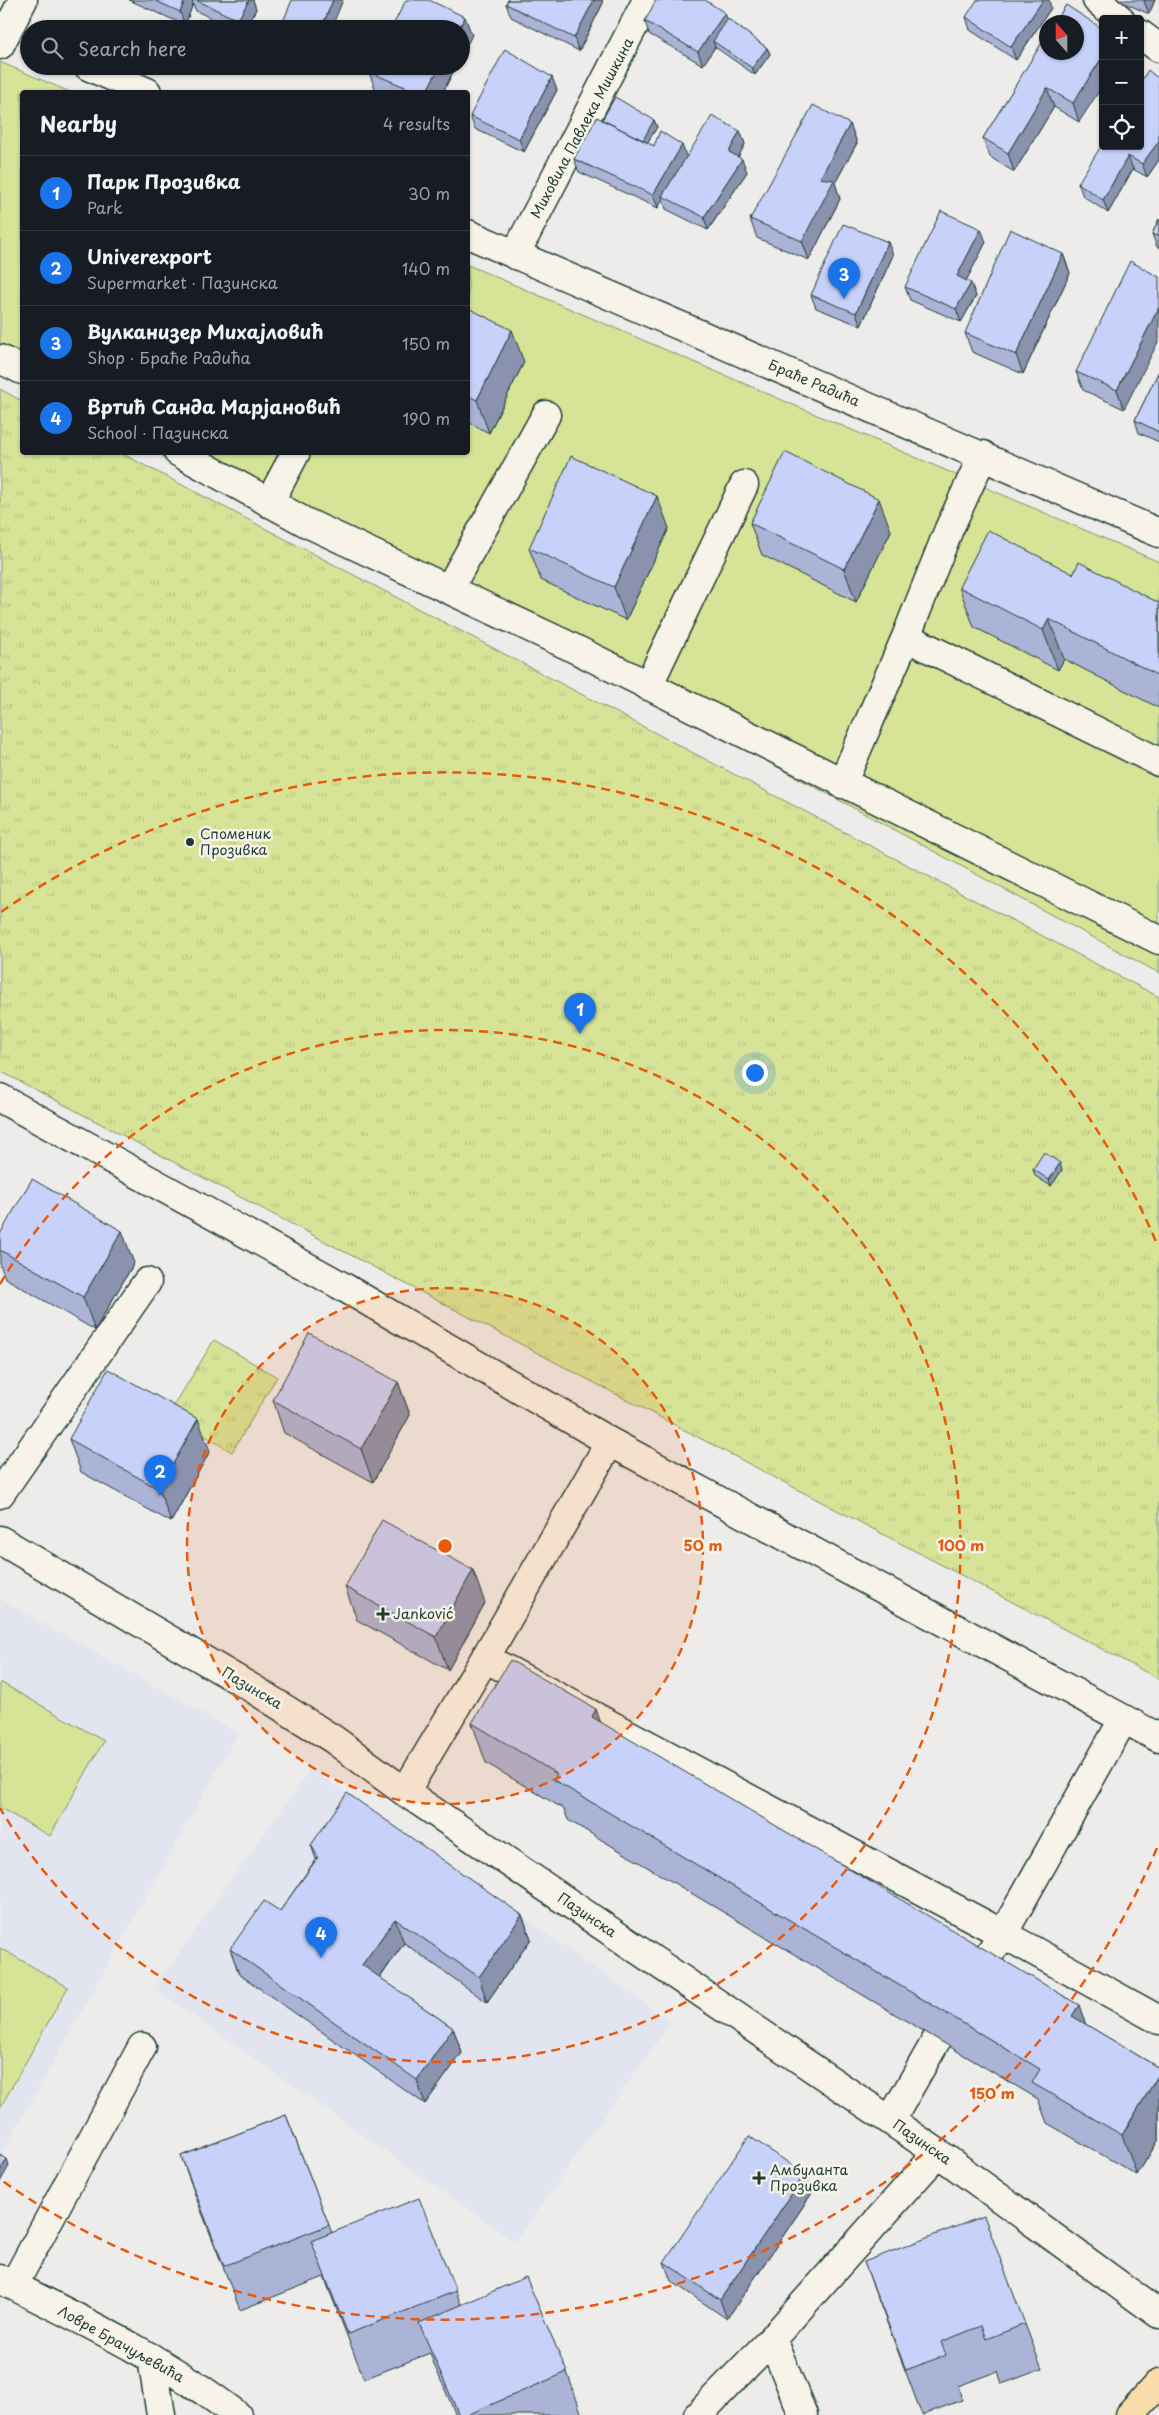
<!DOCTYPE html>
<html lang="en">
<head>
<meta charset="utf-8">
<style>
	:root { --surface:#171b24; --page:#20242c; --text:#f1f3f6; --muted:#9ea1a6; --line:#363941; --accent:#1a73e8 }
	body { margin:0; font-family:"Playpen Sans",sans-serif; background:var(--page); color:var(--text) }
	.controls { position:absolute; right:15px; top:15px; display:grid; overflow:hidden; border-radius:5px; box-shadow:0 1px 4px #0004 }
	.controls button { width:45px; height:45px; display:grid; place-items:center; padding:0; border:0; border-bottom:1px solid var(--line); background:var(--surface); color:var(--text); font:25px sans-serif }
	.compass { position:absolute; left:1039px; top:15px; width:45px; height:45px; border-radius:50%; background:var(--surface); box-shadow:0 1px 4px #0004; rotate:339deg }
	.you { position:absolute; left:754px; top:1072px; width:18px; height:18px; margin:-12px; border:4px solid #fff; border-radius:50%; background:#1a73e8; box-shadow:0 0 0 8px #1a73e833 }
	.badge { display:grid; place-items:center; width:32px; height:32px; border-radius:50%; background:var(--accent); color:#fff; font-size:16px; font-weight:700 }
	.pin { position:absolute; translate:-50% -41px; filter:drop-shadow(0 1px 2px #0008) }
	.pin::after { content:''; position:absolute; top:26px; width:18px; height:15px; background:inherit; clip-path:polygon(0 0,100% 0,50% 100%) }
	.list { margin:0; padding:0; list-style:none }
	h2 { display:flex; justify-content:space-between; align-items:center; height:65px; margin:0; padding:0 20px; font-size:21px }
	h2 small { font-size:16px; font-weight:400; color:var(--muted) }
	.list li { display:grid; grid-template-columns:32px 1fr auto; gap:15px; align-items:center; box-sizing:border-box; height:75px; padding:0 20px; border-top:1px solid var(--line) }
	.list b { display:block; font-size:19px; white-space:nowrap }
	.list p { margin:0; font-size:16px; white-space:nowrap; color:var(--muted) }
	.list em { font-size:16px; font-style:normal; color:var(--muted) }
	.icon { flex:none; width:28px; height:28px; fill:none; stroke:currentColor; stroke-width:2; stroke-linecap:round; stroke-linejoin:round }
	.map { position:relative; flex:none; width:1159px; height:2415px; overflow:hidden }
	.search { position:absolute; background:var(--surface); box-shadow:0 1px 4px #0004; left:20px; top:20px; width:450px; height:55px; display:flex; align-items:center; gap:12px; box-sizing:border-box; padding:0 18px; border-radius:28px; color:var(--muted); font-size:19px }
	.panel { position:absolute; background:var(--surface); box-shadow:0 1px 4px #0004; left:20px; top:90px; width:450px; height:365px; border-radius:5px }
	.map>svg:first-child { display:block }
</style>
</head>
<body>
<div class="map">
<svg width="1159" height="2415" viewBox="0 0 1159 2415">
	<defs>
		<pattern id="park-tufts" width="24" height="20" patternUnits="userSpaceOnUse" patternTransform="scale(1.25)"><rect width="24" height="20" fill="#d7e497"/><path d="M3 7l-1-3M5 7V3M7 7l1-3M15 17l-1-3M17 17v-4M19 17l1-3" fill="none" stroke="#b8c483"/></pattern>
	</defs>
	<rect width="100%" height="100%" fill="#edeceb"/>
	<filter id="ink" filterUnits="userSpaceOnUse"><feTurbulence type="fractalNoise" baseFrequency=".02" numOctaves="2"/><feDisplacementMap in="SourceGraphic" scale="10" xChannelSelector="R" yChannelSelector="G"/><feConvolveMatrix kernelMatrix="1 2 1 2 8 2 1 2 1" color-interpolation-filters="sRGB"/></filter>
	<g filter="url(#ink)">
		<path fill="#e2e4ef" d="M0,1599l238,134 -237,422h-1z
			M311,1768l360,254 -156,220 -361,-254z"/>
		<path fill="#d7e497" stroke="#7b9066" d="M0,62l70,30h-48v266l-22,-12z
			M468,265l691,297v411l-962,-520 271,-1z
			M0,1682l104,59 -54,95 -50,-28z
			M0,1948l68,39 -68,121z"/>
		<path fill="url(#park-tufts)" stroke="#7b9066" d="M0,389l22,12v51l99,1 1038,544v682l-1159,-608z
			M214,1340l63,37 -45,75 -63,-38z"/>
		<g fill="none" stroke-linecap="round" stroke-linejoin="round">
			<g stroke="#1f3d34" stroke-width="31">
				<path id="minor" d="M1097,0l23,19
					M1140,34l19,14
					M0,45l23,-45
					M88,66l59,26
					M468,234l691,299
					M515,255l132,-255
					M0,359l22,11
					M178,452l127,70 260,122 594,296
					M983,455l-34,74 -43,108 253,125
					M269,503l27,-51
					M449,589l97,-174
					M648,686l96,-201
					M842,784l64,-147
					M0,1098l340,187 270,157 549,296
					M0,1494l147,-212
					M0,1540l255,150 78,49 72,53 533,361 221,161
					M485,1658l518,276 -29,42
					M1123,1720l-120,214 156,86
					M405,1792l80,-134 125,-216
					M891,2120l46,-81
					M0,2279c81,41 165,80 237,136
					M13,2286l129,-239
					M772,2339l31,76
					M152,2358l9,57
					M698,2415l74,-76 166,-186"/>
			</g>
			<g stroke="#1f3d34" stroke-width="31">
				<path id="major" d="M1130,2415l29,-32"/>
			</g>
			<use href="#minor" stroke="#f7f3e8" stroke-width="28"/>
			<use href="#major" stroke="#faddab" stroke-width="28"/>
		</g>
		<path fill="#abb4d6" stroke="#1f3d34" d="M129,0h124l3,9 -11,20h-10l-39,-18 -3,-7 -8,21z
			M508,0h94l1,3 -24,48 -68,-34 -5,-13z
			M1118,0h37l-6,14z
			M1066,5l13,117 -25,-15 -40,65 -24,-15 -7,-19z
			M1051,8l-35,52 -46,-30 -4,-13z
			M728,19l39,29 3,6 -15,21 -40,-28 -12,18 -54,-31 -4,-13z
			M456,66l-13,26h-63l-4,-1 -7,-19z
			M1159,79v81l-12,17 -14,-8 -25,44 -25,-17 -5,-13z
			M557,90l-33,62 -49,-23 -5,-13z
			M602,120h52l3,7 -10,16 7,3 32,11 54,-26 5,13 -7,13 9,15 -39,58 -42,-21 -3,-10 -5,9 -79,-36 -5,-13z
			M850,124l7,19 -22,40 5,16 -31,61 -52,-22 -7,-19z
			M1159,219v29l-2,-1 -5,-13z
			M986,242l-20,38 10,16 -15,26 -51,-22 -5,-13z
			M1063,254l7,19 -47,101 -51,-22 -7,-19z
			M893,255l-32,71 -45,-18 -5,-13z
			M1159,277l-35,132 -41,-19 -7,-18z
			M468,308l56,54 -35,71 -21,-11z
			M1159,371v71l-20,-9 -4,-13z
			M750,523l141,8 -35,71 -94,-47z
			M669,528l-43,92 -85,-40 -12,-32z
			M1073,574l86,29v105l-95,-49 -6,11 -84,-43 -15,-40z
			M1033,1169l29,1 -11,16 -16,-10z
			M0,1234l134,29 -39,67 -90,-52 -5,-14z
			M398,1382l12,33 -37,67 -89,-49 -11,-33z
			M69,1439l141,12 -39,71 -90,-50z
			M345,1587l140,16 -37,67 -91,-50z
			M600,1722l485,302 74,44v71l-22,36 -90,-52 -9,-24 -470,-279 -4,-11 -78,-46 -14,-40z
			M311,1845l211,70 9,24 -44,63 -83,-59 -24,35 73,50 9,25 -37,51 -186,-130 -9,-25 50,-38 36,-52z
			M286,2115l46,118 124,58 5,14 106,67 15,43h-126l-21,-48 -5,-14 -66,26 -40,-102 -84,33 -43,-110 -16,-44z
			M812,2193l-85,126 -56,-38 -7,-19z
			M864,2262l161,62 17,45 -40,15 -4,-13 -40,15 4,14 -40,15z"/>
		<path fill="#8b92ae" stroke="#1f3d34" d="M185,0h7l1,4 -8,21 -5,-13z
			M249,0h4l3,9 -11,20h-3l-4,-9z
			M333,0h10l-12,29h-10z
			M594,0h8l1,3 -24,48 -5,-13z
			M1043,0h6l2,8 -35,52 -5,-13z
			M1145,0h10l-6,14 -5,-13z
			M725,13l5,13 -17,15 2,6 -12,18 -5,-13z
			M465,17l7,18 -11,21v-27h-2z
			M767,48l3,6 -15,21 -3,-7z
			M1103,56v29l-24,37 -6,-19z
			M440,66h16l-13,26h-17z
			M552,77l5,13 -33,62 -5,-13z
			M1047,88l7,19 -40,65 -6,-19z
			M654,120l3,7 -15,24 -2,-7z
			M850,124l7,19 -22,40 5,16 -31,61 -7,-19 18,-63z
			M740,131l5,13 -11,21 -5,-13z
			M1159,141v19l-12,17 -5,-13z
			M682,145l5,13 -25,38 1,3 -5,9 -5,-13z
			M1128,156l5,13 -25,44 -5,-13z
			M742,159l5,13 -39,58 -4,-13z
			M981,229l5,13 -24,47 -5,-13z
			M888,242l5,13 -32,71 -5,-13z
			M1063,254l7,19 -47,101 -7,-19z
			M971,283l5,13 -15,26 -5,-13z
			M1159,307v33l-35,69 -7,-19z
			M512,330l12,32 -35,71 -12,-33z
			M657,496l12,32 -43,92 -12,-33z
			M879,499l12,32 -35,71 -12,-33z
			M1049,619l15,40 -6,11 -15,-40z
			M1060,1163l2,7 -11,16 -2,-6z
			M122,1231l12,32 -39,67 -12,-33z
			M398,1382l12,33 -37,67 -12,-33z
			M198,1419l12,32 -39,71 -12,-33z
			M473,1570l12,33 -37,67 -12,-33z
			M596,1709l14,40 -18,-32z
			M522,1915l9,24 -44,63 -8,-25z
			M395,1919l9,24 -33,47 -9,-25z
			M1079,2005l14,40 -21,-29z
			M453,2028l9,25 -37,51 -8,-24z
			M1159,2074v65l-22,36 -15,-40z
			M7,2159l2,7 -9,16v-11z
			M805,2174l7,19 -85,126 -7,-19z"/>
		<path fill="#c7d1f9" stroke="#1f3d34" d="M154,0h31l-5,12z
			M196,0h53l-11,20z
			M292,0h41l-12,29h-41z
			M406,0h23l36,17 -6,12h-68z
			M508,0h86l-20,38 -68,-34z
			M656,0h49l20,13 -27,39 -53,-31z
			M977,0h66l-32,47 -45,-30z
			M1066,5l37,24v27l-30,47 -26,-15 -39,65 -25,-15 63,-102v16h30v-30h-21z
			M728,19l39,29 -15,20 -39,-27z
			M505,49l47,28 -33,62 -49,-23z
			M372,66h68l-14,26h-9l-48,-20z
			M1148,70l11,9v62l-17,23 -14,-8 -25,44 -25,-17 25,-40v3h37v-63z
			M615,97l39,23 -11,20 -41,-20z
			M813,105l37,19 -30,54 14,2 -32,61 -52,-22z
			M712,116l28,15 -11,21 13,7 -38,58 -42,-21z
			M597,117l57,29 6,-15 22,14 -29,50 -79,-36z
			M941,211l40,18 -24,47 14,7 -15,26 -51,-22z
			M1159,219v18l-7,-3z
			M843,224l45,18 -32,71 -45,-18z
			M1010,229l53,25 -47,101 -51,-22z
			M1130,261l29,16v30l-42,83 -41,-18z
			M468,308l44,22 -35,70 -9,-4z
			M1159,371v61l-24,-12z
			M785,452l94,47 -35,70 -94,-46z
			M571,456l86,40 -43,91 -85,-39z
			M988,530l85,44 6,-12 80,41v73l-110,-57 -6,11 -84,-43z
			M1044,1152l16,11 -11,17 -16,-11z
			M32,1179l90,52 -39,66 -83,-47v-16z
			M309,1333l89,49 -37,67 -88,-49z
			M108,1369l90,50 -39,70 -90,-50z
			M382,1520l91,50 -37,67 -91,-50z
			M510,1660l86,49 -4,8 487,288 -7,11 87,52v6l-37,61 -90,-52 8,-14 -486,-289 3,-6 -85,-51z
			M347,1793l175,122 -43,62 -84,-58 -33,46 91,63 -36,52 -187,-131 34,-48 16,10 38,-54 -7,-12z
			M286,2115l43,110 -105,41 -43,-110z
			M749,2136l56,38 -85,126 -56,-38z
			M0,2155l7,4 -7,12z
			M419,2198l37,93 -108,43 -37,-93z
			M984,2216l41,108 -39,15 -5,-13 -40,16 5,13 -40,15 -42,-108z
			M526,2277l41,95 -100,43h-8l-40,-92z"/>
	</g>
	<circle cx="445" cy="1546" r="258" fill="#e8590c" fill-opacity=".12"/>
	<g fill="none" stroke="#e8590c" stroke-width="2.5" stroke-dasharray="9 6">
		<circle cx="445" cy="1546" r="258"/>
		<path d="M0 1284A516 516 0 1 1 0 1808"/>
		<path d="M1157 1848A774 774 0 0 1 1 2180M1 912A774 774 0 0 1 1157 1244"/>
	</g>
	<g fill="#1f3d34" stroke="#f7f3e8" stroke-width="2">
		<circle cx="190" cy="842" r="5"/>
		<path d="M380.5 1606.5h5v5h5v5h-5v5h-5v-5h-5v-5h5z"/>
		<path d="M756.5 2170.5h5v5h5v5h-5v5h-5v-5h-5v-5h5z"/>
	</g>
	<g text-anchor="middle" stroke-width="5" stroke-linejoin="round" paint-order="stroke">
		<g font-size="14" fill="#1f3d34" stroke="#f7f3e8">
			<text transform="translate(582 128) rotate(-62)" y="5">Миховила Павлека Мишкина</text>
			<text transform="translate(814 383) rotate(23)" y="5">Браће Радића</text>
			<text transform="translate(252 1688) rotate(31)" y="5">Пазинска</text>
			<text transform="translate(587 1915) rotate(34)" y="5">Пазинска</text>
			<text transform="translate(922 2142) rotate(35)" y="5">Пазинска</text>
			<text transform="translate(121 2344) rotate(29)" y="5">Ловре Брачуљевића</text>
		</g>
		<g font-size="14" fill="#1f3d34" stroke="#f7f3e8" text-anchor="start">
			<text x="200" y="839">Споменик<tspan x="200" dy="16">Прозивка</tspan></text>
			<text x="393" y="1619">Janković</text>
			<text x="770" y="2175">Амбуланта<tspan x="770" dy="16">Прозивка</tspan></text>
		</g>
	</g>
	<circle cx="445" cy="1546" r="8" fill="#e8590c" stroke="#f7f3e8" stroke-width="2.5"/>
	<g font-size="15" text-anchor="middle" font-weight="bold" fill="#e8590c" stroke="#f7f3e8" stroke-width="5" stroke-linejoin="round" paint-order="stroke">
		<text x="703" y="1551">50 m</text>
		<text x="961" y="1551">100 m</text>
		<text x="992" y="2099">150 m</text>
	</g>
</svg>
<div class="controls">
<button>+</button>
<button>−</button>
<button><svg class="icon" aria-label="locate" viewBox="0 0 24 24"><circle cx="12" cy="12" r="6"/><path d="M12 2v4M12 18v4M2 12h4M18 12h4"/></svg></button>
</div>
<svg class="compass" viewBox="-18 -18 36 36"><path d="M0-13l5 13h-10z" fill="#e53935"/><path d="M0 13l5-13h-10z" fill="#9ea1a6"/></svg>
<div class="you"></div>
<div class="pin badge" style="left:580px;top:1034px">1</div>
<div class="pin badge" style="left:160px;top:1496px">2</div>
<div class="pin badge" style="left:844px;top:299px">3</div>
<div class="pin badge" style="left:321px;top:1958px">4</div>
<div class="search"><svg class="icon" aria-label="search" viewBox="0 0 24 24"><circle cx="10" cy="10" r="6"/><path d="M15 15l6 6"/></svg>Search here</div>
<section class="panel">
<h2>Nearby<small>4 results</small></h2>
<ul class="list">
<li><span class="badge">1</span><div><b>Парк Прозивка</b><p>Park</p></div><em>30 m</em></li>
<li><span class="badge">2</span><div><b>Univerexport</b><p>Supermarket · Пазинска</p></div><em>140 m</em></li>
<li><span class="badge">3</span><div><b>Вулканизер Михајловић</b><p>Shop · Браће Радића</p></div><em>150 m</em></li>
<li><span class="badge">4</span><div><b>Вртић Санда Марјановић</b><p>School · Пазинска</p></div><em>190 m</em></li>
</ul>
</section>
</div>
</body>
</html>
